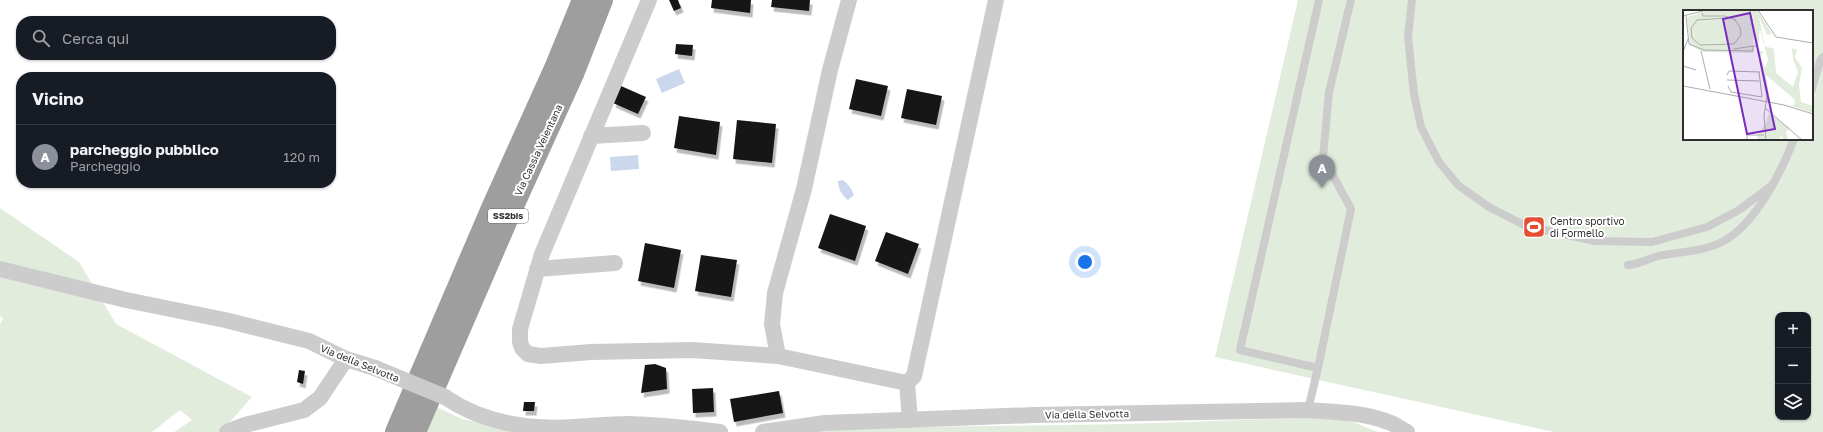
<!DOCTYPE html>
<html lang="it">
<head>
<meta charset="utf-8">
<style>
	:root { --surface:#171b24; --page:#20242c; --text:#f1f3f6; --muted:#9ea1a6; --line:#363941; --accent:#8c9099 }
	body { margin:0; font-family:"Golos Text",sans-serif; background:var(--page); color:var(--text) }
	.controls { position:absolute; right:12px; bottom:12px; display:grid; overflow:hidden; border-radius:8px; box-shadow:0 1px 3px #0004 }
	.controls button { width:36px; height:36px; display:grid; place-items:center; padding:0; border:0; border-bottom:1px solid var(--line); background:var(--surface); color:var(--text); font:20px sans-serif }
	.you { position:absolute; left:1085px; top:262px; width:14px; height:14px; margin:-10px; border:3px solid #fff; border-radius:50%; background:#1a73e8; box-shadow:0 0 0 6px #1a73e833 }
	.badge { display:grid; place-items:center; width:26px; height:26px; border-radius:50%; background:var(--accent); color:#fff; font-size:13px; font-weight:700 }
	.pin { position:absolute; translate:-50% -33px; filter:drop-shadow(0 1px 2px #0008) }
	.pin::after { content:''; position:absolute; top:21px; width:14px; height:12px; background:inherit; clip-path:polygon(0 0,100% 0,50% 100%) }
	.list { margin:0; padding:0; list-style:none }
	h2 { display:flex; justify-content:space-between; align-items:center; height:52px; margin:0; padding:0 16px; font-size:17px }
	h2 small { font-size:13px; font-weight:400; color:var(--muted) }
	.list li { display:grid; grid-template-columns:26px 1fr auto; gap:12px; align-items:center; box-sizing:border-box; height:64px; padding:0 16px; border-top:1px solid var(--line) }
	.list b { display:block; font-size:15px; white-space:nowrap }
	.list p { margin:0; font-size:13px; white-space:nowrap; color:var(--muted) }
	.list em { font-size:13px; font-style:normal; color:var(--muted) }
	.icon { flex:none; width:22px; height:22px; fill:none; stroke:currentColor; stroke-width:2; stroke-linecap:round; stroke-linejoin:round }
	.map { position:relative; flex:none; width:1823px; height:432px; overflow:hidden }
	.search { position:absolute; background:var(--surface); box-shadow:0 1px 3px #0004; left:16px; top:16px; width:320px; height:44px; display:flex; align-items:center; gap:10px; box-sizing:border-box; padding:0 14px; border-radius:16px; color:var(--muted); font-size:15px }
	.panel { position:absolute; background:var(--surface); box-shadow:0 1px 3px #0004; left:16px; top:72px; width:320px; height:116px; border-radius:16px }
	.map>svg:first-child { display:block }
</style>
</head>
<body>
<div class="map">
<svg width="1823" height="432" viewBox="0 0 1823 432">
	<defs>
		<filter id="shadow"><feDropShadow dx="2.5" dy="4.5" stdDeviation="0" flood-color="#0004"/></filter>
	</defs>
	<rect width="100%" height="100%" fill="#fff"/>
	<path fill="#e2ecdd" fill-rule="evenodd" d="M1298,0h525v432h-269l-339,-75zM1684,11h128v128h-128zM1778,315h30v102h-30z
		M0,208l79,54 37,62 136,73 -31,35h-47l18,-12 -12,-10 -28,22h-152v-108l3,-6 -3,-2z
		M432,405l30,14 62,13h-103z
		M1332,417l21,5 25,10h-562l41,-4 268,-4z"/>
	<path fill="#cad7ec" d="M679,69l6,14 -23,10 -6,-14z
		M638,155l1,14 -28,2 -1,-14z
		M842,180c5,2 10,9 12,15l-6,5c-6,-4 -10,-12 -10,-19z"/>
	<path fill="#161616" filter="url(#shadow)" d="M669,0h9l3,8 -7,3z
		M712,0h39l-1,13 -39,-5z
		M772,0h38l-1,11 -38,-4z
		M676,44l17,1 -1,11 -17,-2z
		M856,79l32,7 -7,30 -32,-7z
		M621,86l25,11 -8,17 -25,-11z
		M907,89l35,7 -6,29 -35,-7z
		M679,116l41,6 -4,33 -42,-7z
		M737,120l39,4 -4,39 -39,-4z
		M830,214l36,12 -11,35 -37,-13z
		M886,232l33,12 -11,30 -33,-13z
		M645,243l36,7 -7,38 -36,-7z
		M701,255l36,5 -6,37 -36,-6z
		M655,364l11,4 1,21 -26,4 4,-28z
		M299,370l6,1 -2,13 -6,-2z
		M713,388l1,24 -21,1 -1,-24z
		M779,391l4,22 -49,9 -4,-23z
		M524,402h11l-1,9h-11z"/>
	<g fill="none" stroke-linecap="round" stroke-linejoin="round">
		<path stroke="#ccc" stroke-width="8" d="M1412,0l-4,37 6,57 7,33 18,35 19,23 31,22 37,19 69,15 57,1 55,-15 32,-17 32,-24
			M1812,89l8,-28 3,-4
			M1628,265c13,-1 22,-8 35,-10 19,-3 41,-4 59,-13 33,-17 59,-69 72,-103
			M1318,368l33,-159 -28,-52 6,-65 22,-92
			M1308,410l10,-42 -78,-18 79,-350"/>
		<path stroke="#ccc" stroke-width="16" d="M649,0l-107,254 -22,75v13l2,6 6,6 13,2 50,-4 101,-2 86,6 129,27
			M591,136l52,-3
			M0,269l126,31 99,20 84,21 37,18 29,9
			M537,269l78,-6
			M778,356l-6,-32 3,-31 29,-104 26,-119 19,-70
			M445,397c38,26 84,33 129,30 18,-1 36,-3 55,-3 30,1 61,4 91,8
			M910,420l-3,-37 7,-7 82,-376
			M227,432l18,-7 59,-15 16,-12 26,-39
			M763,432l62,-9 209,-8 274,-5c26,2 55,2 80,12 7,2 13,7 19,10"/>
		<path stroke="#9e9e9e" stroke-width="22" d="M396,432l96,-224 64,-142 27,-66
			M415,432l94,-217 64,-141 29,-74"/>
		<path stroke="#ccc" stroke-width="16" d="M375,368l70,29"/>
	</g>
	<defs>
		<g id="stadium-square" transform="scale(1.15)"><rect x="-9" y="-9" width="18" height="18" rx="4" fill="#e54e33" stroke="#fff"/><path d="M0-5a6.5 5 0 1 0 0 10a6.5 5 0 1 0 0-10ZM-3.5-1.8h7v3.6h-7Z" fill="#fff"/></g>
	</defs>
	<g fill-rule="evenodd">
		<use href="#stadium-square" x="1534" y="227"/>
	</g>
	<g text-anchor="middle" stroke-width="4" stroke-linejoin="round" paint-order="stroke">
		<rect fill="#fff" stroke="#6d6d6d" stroke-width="1" x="488" y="209" width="40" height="14" rx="3"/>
		<g font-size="9" font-weight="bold" fill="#2f2f2f">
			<text x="508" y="219">SS2bis</text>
		</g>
		<g font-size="10" fill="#2f2f2f" stroke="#fff">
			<text transform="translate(538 150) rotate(-65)" y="4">Via Cassia Veientana</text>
			<text transform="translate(360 363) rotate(22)" y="4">Via della Selvotta</text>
			<text transform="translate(1087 414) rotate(-1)" y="4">Via della Selvotta</text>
		</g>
		<g font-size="10" fill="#2f2f2f" stroke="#fff" text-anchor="start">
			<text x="1550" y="225">Centro sportivo<tspan x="1550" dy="12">di Formello</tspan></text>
		</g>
	</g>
	<g transform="translate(1683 10)">
		<rect width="130" height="130" fill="#fff"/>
		<path d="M27,0h40l4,13 -1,30 -50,-1 -13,-7 -3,-28zM68,0h6l15,24 -5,1 -8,-18 6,29 9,3 2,24 17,14 5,-15 -5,-13 -1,-11 5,2 -2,7 7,11 -3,17 2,17 12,4v7l-24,-8h5l1,-5 -29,-25 4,26 -3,1zM77,19l8,31 -3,8 -5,-11 4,-5 -4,-1 -2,-6zM86,103l21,15 -4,4 2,8h-7l2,-1 -1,-3 -4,4h-20l-1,-4 9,-13z" fill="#e2ecdd" fill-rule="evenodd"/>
		<path fill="none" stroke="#acacac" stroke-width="1" d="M67,0l17,86 -3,20 2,24M75,0l18,27 37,6M19,3l1,3h22l11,4M0,6l24,-6M3,6l3,28M43,8l-29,2 -6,8 1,10 8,7 34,-1 7,-9 -1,-8 -5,-7M6,34l15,6 49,1v-5h3M51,39l19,-3M18,41l9,38M0,42l5,-13M0,56l13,4M44,65l2,-4 31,1M44,70l32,1M0,76l101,19 29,9M45,76l3,6 31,5 -3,-25M82,98l37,32M63,130l2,-5h16"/>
		<path fill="#7b2cbf" fill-opacity="0.15" stroke="#7b2cbf" stroke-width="2" d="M67,3l25,116 -28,5 -24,-115z"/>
		<rect width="130" height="130" fill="none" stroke="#2f2f2f" stroke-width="2"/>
	</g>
</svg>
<div class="controls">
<button>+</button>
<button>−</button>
<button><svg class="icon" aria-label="layers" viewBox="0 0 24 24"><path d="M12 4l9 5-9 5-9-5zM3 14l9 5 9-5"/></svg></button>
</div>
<div class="you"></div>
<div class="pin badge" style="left:1322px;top:188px">A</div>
<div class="search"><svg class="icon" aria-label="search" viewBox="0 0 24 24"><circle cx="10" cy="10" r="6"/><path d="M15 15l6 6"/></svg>Cerca qui</div>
<section class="panel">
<h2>Vicino<small></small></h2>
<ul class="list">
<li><span class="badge">A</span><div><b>parcheggio pubblico</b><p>Parcheggio</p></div><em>120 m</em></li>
</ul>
</section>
</div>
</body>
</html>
